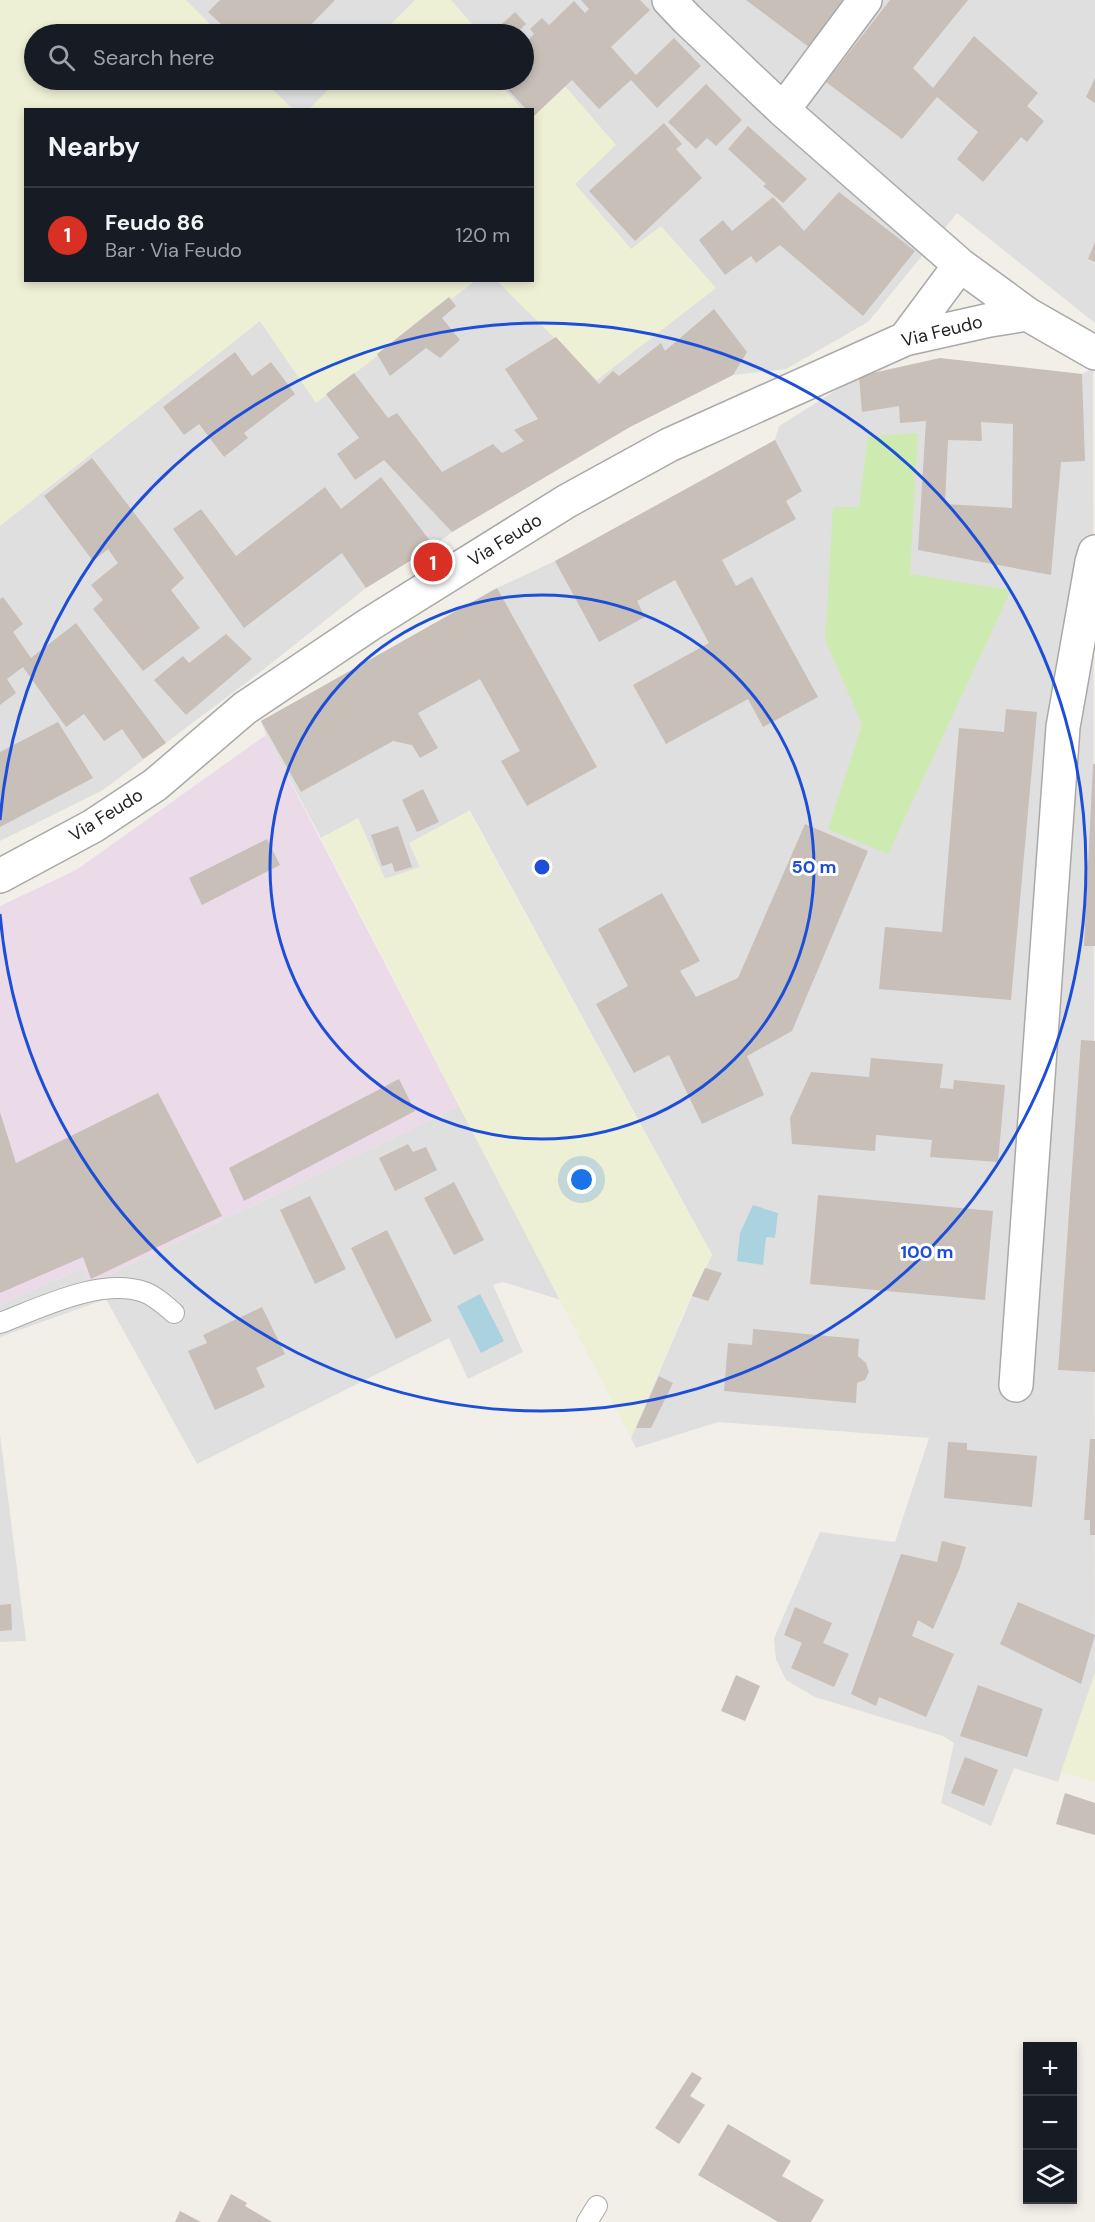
<!DOCTYPE html>
<html lang="en">
<head>
<meta charset="utf-8">
<style>
	:root { --surface:#171b24; --page:#242831; --text:#f1f3f6; --muted:#9ea1a6; --line:#363941; --accent:#d93025 }
	body { margin:0; font-family:"DM Sans",sans-serif; background:var(--page); color:var(--text) }
	.controls { position:absolute; right:18px; bottom:18px; display:grid; overflow:hidden; border-radius:0px; box-shadow:0 3px 9px #0003 }
	.controls button { width:54px; height:54px; display:grid; place-items:center; padding:0; border:0; border-bottom:2px solid var(--line); background:var(--surface); color:var(--text); font:30px sans-serif }
	.you { position:absolute; left:582px; top:1180px; width:21px; height:21px; margin:-15px; border:4px solid #fff; border-radius:50%; background:#1a73e8; box-shadow:0 0 0 9px #1a73e833 }
	.badge { display:grid; place-items:center; width:39px; height:39px; border-radius:50%; background:var(--accent); color:#fff; font-size:20px; font-weight:700 }
	.pin { position:absolute; translate:-50% -50%; border:3px solid #fff; box-shadow:0 2px 6px #0006 }
	.list { margin:0; padding:0; list-style:none }
	h2 { display:flex; justify-content:space-between; align-items:center; height:78px; margin:0; padding:0 24px; font-size:26px }
	h2 small { font-size:20px; font-weight:400; color:var(--muted) }
	.list li { display:grid; grid-template-columns:39px 1fr auto; gap:18px; align-items:center; box-sizing:border-box; height:96px; padding:0 24px; border-top:2px solid var(--line) }
	.list b { display:block; font-size:22px; white-space:nowrap }
	.list p { margin:0; font-size:20px; white-space:nowrap; color:var(--muted) }
	.list em { font-size:20px; font-style:normal; color:var(--muted) }
	.icon { flex:none; width:33px; height:33px; fill:none; stroke:currentColor; stroke-width:2; stroke-linecap:round; stroke-linejoin:round }
	.map { position:relative; flex:none; width:1095px; height:2222px; overflow:hidden }
	.search { position:absolute; background:var(--surface); box-shadow:0 3px 9px #0003; left:24px; top:24px; width:510px; height:66px; display:flex; align-items:center; gap:15px; box-sizing:border-box; padding:0 21px; border-radius:33px; color:var(--muted); font-size:22px }
	.panel { position:absolute; background:var(--surface); box-shadow:0 3px 9px #0003; left:24px; top:108px; width:510px; height:174px; border-radius:0px }
	.map>svg:first-child { display:block }
</style>
</head>
<body>
<div class="map">
<svg width="1095" height="2222" viewBox="0 0 1095 2222">
	<rect width="100%" height="100%" fill="#f2efe9"/>
	<path fill="#e0dfdf" fill-rule="evenodd" d="M0,0h1095v323l-138,-110 -89,109 -82,47 -53,6 -103,52 -178,105 -18,14 -68,42 -107,85 -156,117 -103,51zM34,34h490v46h-490zM26,110h506v170h-506z
		M1093,368l2,1305 -37,109 -44,-14 -23,58 -50,-23 13,-60 -11,-7 -128,-39 -29,-17 -10,-21 -2,-21 46,-106 75,10 34,-104 -211,-16 -82,26 -5,-10 61,-142 20,-41 -242,-444 -60,32 11,24 -36,12 -27,-60 -37,19 -55,-103 -5,-14 236,-133 58,-27 220,-121 4,-14 80,-50 223,-2z
		M459,1106l102,194 -58,-18 -10,3 30,67 -55,27 -19,-41 -252,126 -91,-165 -106,38v-32l82,-37 8,16z
		M0,1434l26,207 -26,1z"/>
	<path fill="#ebdbe8" d="M266,735l193,371 -369,178 -8,-16 -82,37v-399l76,-36z"/>
	<path fill="#eef0d5" d="M0,0h186l34,34h-186v46h229l30,29 -267,1v170l449,1 -159,122 -56,-82 -260,205z
		M415,0h36l30,34h-100z
		M338,80h158l26,29h-213z
		M565,86l51,59 -41,39 56,65 30,-23 55,62 -119,92 -100,-99 35,-1 1,-165z
		M469,811l243,444 -21,41 -60,142 -310,-600 37,-20 27,61 35,-12 -11,-24z
		M1095,1673v109l-34,-10z"/>
	<path fill="#cdebb0" d="M918,433l-8,141 101,16 -123,264 -60,-25 34,-105 -37,-84 8,-133h26l9,-71z"/>
	<path fill="#aad3df" d="M753,1205l25,8 -3,25 -9,-1 -3,28 -26,-4 3,-28z
		M480,1294l24,47 -23,12 -24,-47z"/>
	<path fill="#c7bfb8" fill-rule="evenodd" d="M220,0h115l-33,34h-70l-24,-22z
		M581,0h59l10,10 -39,37 25,28 38,-37 27,28 -44,42 -26,-28 -32,29 -27,-29 -38,36 -2,-6h-5l-28,-30h25v-36l10,-10 -4,-5 12,-11 7,7 25,-24 11,12 4,-4z
		M746,0h101l-37,48z
		M890,0h78l-55,68 20,20 41,-52 64,57 -11,13 17,15 -17,21 -6,-5 -38,45 -26,-23 21,-27 -41,-35 -35,42 -76,-57z
		M515,12l11,12 -11,10h-24z
		M1095,78v25l-9,-6z
		M706,84l36,36 -26,26 -9,-8 -11,11 -28,-27z
		M664,123l18,21 -6,5 26,29 -67,63 -46,-50z
		M748,126l59,53 -24,24 -20,-17 3,-2 -38,-35z
		M839,192l76,59 -52,65 -83,-71 -24,18 -5,-7 -26,19 -26,-35 24,-20 9,11 41,-34 31,34z
		M1095,242v20l-7,-3z
		M449,297l7,9 -14,12 18,22 -20,18 -14,-10 -36,28 -13,-22z
		M714,309l33,43 -14,23 -103,52 -178,105 -68,-72 -29,20 -18,-26 22,-16 -33,-44 28,-21 34,45 9,-5 45,59 51,-28 9,9 22,-12 -10,-11 24,-11 -33,-50 51,-32 43,47 14,-13 6,5 42,-33 4,8z
		M235,352l17,24 19,-14 24,32 -51,39 4,5 -24,19 -25,-33 -15,11 -21,-28z
		M940,358l142,16 3,87 -24,1 -10,113 -133,-25 8,-129 -26,2 -1,-17 -37,6 -3,-36zM981,422l32,2 -1,84 -67,-4 3,-64 34,1z
		M775,440l27,51 -16,10 10,18 -74,41 14,26 16,-9 66,120 -55,30 -15,-28 -82,45 -33,-59 76,-42 -34,-63 -38,21 8,16 -46,25 -44,-81z
		M92,458l92,120 -13,12 29,38 -57,43 -50,-62 10,-9 -12,-15 27,-22 -10,-14 -15,12 -49,-65z
		M381,477l53,69 -68,42 -24,-35 -98,75 -71,-99 28,-20 35,47 89,-69 16,22z
		M497,588l100,179 -70,39 -26,-45 19,-10 -40,-72 -62,34 20,35 -18,10 -8,-13 -19,-4 -92,51 -40,-71z
		M3,597l20,27 -10,8 18,26 45,-35 90,120 -23,16 -21,-30 -18,12 -20,-27 -18,13 -43,-60 -16,12 9,14 -16,12v-106z
		M226,634l26,25 -66,56 -32,-35 29,-24 6,7z
		M1006,709l31,3 -26,288 -132,-11 6,-62 57,5 17,-204 45,4z
		M58,722l35,56 -93,49v-75z
		M1093,764h2v182h-11z
		M423,789l16,33 -22,10 -15,-32z
		M805,824l63,27 -76,180 -45,25 17,39 -62,29 -33,-69 -35,18 -38,-69 32,-18 -30,-57 64,-36 38,68 -20,10 16,26 42,-19z
		M398,826l14,41 -17,5 -3,-9 -10,3 -11,-31z
		M267,839l13,26 -78,40 -13,-27z
		M1081,1040l14,1v331l-37,-2z
		M871,1058l72,6 -3,24 13,1 1,-9 51,5 -7,77 -68,-5 2,-17 -56,-5 -1,16 -83,-7 -2,-26 21,-46 58,5z
		M399,1079l16,32 -171,90 -15,-33z
		M158,1093l64,123 -131,63 -8,-22 -83,36v-181l16,51z
		M408,1144l5,8 13,-5 11,23 -42,21 -16,-33z
		M454,1182l30,58 -30,15 -30,-57z
		M818,1195l175,16 -8,89 -175,-16z
		M310,1196l36,73 -31,15 -35,-74z
		M387,1230l45,91 -36,18 -45,-91z
		M705,1268l17,5 -14,28 -16,-5z
		M262,1307l23,47 -29,14 9,19 -50,23 -27,-59 19,-8 -4,-8z
		M753,1329l106,10 -1,17 8,7 3,9 -4,8 -8,3 -1,20 -132,-12 4,-48 24,2z
		M659,1376l14,7 -22,45h-15z
		M1090,1439h5v96h-5v-15h-6z
		M948,1442l19,1v7l70,6 -5,51 -88,-9z
		M942,1541l24,6 -7,23 -26,59 -15,-9 -6,16 42,18 -28,63 -47,-20 -3,9 -25,-12 50,-140 36,8z
		M1018,1602l77,33 -14,49 -81,-40z
		M11,1604l1,26 -12,1v-26z
		M795,1607l37,16 -9,20 26,11 -15,33 -43,-19 11,-25 -18,-8z
		M736,1675l24,11 -15,35 -24,-10z
		M978,1685l65,24 -16,48 -67,-21z
		M965,1757l33,13 -14,36 -33,-13z
		M1065,1793l30,10v32l-39,-11z
		M692,2072l10,6 -12,18 15,9 -26,39 -24,-16z
		M728,2124l63,37 -9,15 42,24 -13,22h-33l-80,-47z
		M231,2194l16,9 -2,3 27,16h-55z
		M180,2211l21,11h-26z"/>
	<g fill="none" stroke-linecap="round" stroke-linejoin="round">
		<g stroke="#a9a9a9" stroke-width="22">
			<path id="service" d="M0,1323c40,-15 101,-46 144,-31 11,4 21,13 30,21
				M587,2222l10,-16"/>
		</g>
		<g stroke="#a9a9a9" stroke-width="36">
			<path id="minor" d="M669,0l18,19 96,91 177,155 67,49 68,39
				M783,110l82,-110
				M905,339l55,-74
				M0,876l93,-50 62,-41 90,-77 125,-84 197,-123 102,-56 236,-106 85,-19 37,-6
				M1016,1385l47,-658 29,-165 3,-10"/>
		</g>
		<use href="#service" stroke="#fff" stroke-width="20"/>
		<use href="#minor" stroke="#fff" stroke-width="33"/>
	</g>
	<g fill="none" stroke="#1d4ed8" stroke-width="3">
		<circle cx="542" cy="867" r="272"/>
		<path d="M0 820A544 544 0 1 1 0 914"/>
	</g>
	<g text-anchor="middle" stroke-width="6" stroke-linejoin="round" paint-order="stroke">
		<g font-size="18" fill="#222" stroke="#fff">
			<text transform="translate(942 331) rotate(-14)" y="6">Via Feudo</text>
			<text transform="translate(505 540) rotate(-32)" y="6">Via Feudo</text>
			<text transform="translate(106 815) rotate(-32)" y="6">Via Feudo</text>
		</g>
	</g>
	<circle cx="542" cy="867" r="9" fill="#1d4ed8" stroke="#fff" stroke-width="3"/>
	<g font-size="18" text-anchor="middle" font-weight="bold" fill="#1d4ed8" stroke="#fff" stroke-width="6" stroke-linejoin="round" paint-order="stroke">
		<text x="814" y="873">50 m</text>
		<text x="927" y="1258">100 m</text>
	</g>
</svg>
<div class="controls">
<button>+</button>
<button>−</button>
<button><svg class="icon" aria-label="layers" viewBox="0 0 24 24"><path d="M12 4l9 5-9 5-9-5zM3 14l9 5 9-5"/></svg></button>
</div>
<div class="you"></div>
<div class="pin badge" style="left:433px;top:562px">1</div>
<div class="search"><svg class="icon" aria-label="search" viewBox="0 0 24 24"><circle cx="10" cy="10" r="6"/><path d="M15 15l6 6"/></svg>Search here</div>
<section class="panel">
<h2>Nearby<small></small></h2>
<ul class="list">
<li><span class="badge">1</span><div><b>Feudo 86</b><p>Bar · Via Feudo</p></div><em>120 m</em></li>
</ul>
</section>
</div>
</body>
</html>
